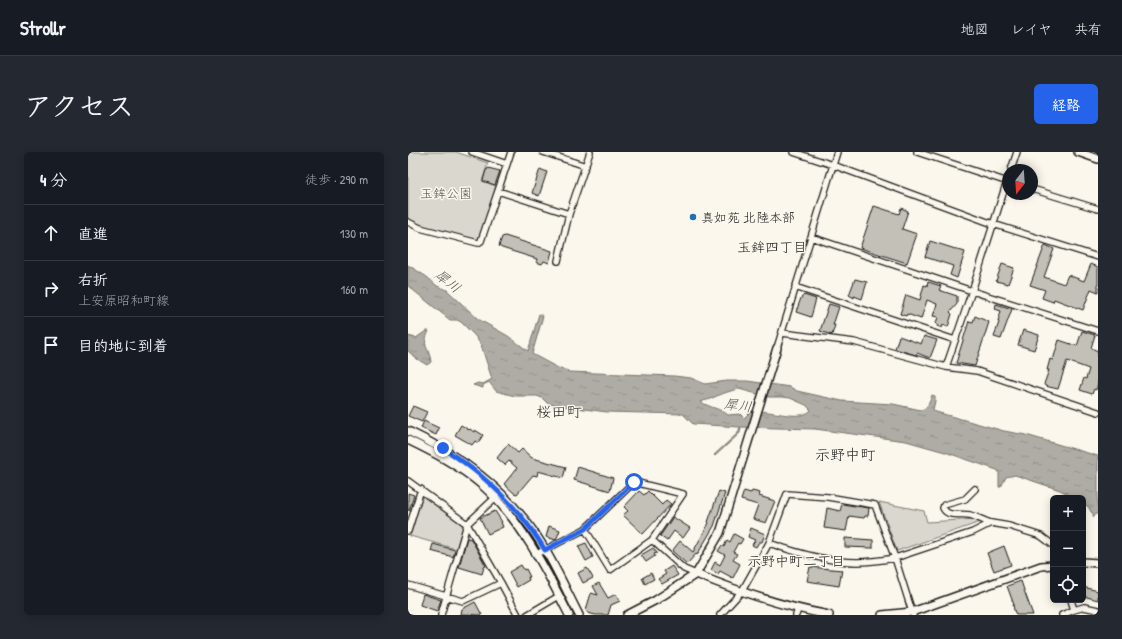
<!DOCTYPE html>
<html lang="ja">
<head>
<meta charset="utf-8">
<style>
	:root { --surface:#171b24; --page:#242831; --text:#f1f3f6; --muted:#9ea1a6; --line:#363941; --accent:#2563eb }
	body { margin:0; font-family:"Patrick Hand","Klee One",sans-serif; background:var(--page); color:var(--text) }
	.controls { position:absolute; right:12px; bottom:12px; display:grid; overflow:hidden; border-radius:6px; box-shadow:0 2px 10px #0003 }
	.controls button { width:36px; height:36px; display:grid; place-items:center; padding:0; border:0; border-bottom:1px solid var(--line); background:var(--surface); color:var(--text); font:20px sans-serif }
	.compass { position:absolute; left:594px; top:12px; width:36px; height:36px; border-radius:50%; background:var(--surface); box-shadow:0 2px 10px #0003; rotate:197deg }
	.stop { position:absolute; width:12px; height:12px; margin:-9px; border:3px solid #2563eb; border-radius:50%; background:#fff }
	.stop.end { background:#2563eb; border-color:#fff; box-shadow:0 1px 4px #0008 }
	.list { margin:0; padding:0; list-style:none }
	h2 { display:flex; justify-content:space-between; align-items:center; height:52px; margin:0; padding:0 16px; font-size:17px }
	h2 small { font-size:13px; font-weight:400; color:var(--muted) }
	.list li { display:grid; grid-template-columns:26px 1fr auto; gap:12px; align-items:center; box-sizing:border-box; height:56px; padding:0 16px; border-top:1px solid var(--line) }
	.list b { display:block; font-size:15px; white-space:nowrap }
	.list p { margin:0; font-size:13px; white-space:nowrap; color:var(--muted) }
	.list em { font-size:13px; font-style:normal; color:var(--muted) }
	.icon { flex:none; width:22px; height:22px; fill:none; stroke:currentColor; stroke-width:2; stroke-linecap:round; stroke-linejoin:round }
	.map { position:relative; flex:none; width:690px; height:463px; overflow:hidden; border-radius:6px }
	header { display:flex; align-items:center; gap:24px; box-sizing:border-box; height:56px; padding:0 20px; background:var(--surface); border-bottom:1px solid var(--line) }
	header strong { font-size:19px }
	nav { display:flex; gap:22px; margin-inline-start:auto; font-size:14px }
	.intro { display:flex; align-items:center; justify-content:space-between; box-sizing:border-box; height:96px; padding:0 24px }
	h1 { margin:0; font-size:28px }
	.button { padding:10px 18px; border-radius:6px; background:var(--accent); color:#fff; font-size:14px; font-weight:700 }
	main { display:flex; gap:24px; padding:0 24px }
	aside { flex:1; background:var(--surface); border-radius:6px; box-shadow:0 2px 10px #0003 }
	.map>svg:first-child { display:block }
</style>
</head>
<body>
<header>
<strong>Strollr</strong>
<nav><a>地図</a><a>レイヤ</a><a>共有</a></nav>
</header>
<div class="intro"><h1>アクセス</h1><a class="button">経路</a></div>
<main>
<aside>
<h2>4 分<small>徒歩 · 290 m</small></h2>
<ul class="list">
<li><svg class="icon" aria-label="ahead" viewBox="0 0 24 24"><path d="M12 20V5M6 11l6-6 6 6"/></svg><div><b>直進</b></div><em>130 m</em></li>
<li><svg class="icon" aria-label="right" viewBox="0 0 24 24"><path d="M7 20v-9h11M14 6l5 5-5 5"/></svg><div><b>右折</b><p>上安原昭和町線</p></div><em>160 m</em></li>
<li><svg class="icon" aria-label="arrive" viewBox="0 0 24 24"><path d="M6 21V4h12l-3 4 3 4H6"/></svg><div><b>目的地に到着</b></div></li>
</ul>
</aside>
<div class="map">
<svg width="690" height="463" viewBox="0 0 690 463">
	<defs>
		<pattern id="water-ripples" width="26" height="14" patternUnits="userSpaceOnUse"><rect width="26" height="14" fill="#afaca5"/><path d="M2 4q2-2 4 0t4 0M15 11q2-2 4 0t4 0" fill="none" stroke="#96938d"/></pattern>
	</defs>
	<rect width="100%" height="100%" fill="#fbf7ec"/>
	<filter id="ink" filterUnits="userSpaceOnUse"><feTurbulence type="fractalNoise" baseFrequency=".025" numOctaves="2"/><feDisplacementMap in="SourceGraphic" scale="8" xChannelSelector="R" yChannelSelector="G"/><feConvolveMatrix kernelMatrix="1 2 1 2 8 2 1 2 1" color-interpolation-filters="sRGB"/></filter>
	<g filter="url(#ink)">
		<path fill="#dad7ce" stroke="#7b7a75" d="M0,0h48l32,11 -6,18 14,5 -17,53 -3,2 -55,-15 -13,-6z
			M17,344l37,27 1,3 -7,23 -46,-13 12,-39z
			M471,350l45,9 3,11 50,-3h12l-92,32z"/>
		<path fill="url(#water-ripples)" stroke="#74726e" fill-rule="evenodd" d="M0,113l19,12 10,9 10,4 31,29 30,17 20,15 11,-37 4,2 -11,38 26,14 11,4 105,4 17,2 14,6 22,-3h20l43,6 7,4 45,10 51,3 28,6c7,-2 9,-9 11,-15l3,1v5l-2,9 3,2 68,19 22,4 72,21v58h-2l-2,3 -1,-1v-3l-2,-1 -2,-4 -6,-6v-4h-8l-15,-8 -45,-15 -9,2 -5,10h-2v-15l-2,-2 -52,-18 -39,-11 -91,-12 -74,-2 -1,6 -25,23 -1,-1 24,-22 2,-6 -47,-3 -10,-10 -76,-2 -53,-7 -7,-2 -5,-5 -5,-2h-22l-19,-5 -7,-9 -6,3v3l-10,-3 5,-2 5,1 9,-5 -11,-34 -6,-9 -14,-14 -4,-2h-7l-42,-34zM331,237l29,8h15l7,1 16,7 5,5c-8,10 -32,3 -43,2 -6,-1 -11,-1 -17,-1l-7,7 -4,-4 -12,1c-8,-7 -18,-7 -27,-13 3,-2 5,-1 9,-3 9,-4 18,-8 29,-10z
			M18,179h3c-8,16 0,15 2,31l-4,3 -10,-6 -9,-8v-15l8,2z"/>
		<path fill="#c3c0b8" stroke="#1c1c1c" d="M80,16l12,3 -5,14 -12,-4 3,-11h1z
			M132,17l7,3 -8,24 -7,-3z
			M466,54l25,8 2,-6 7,3 -6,18 15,5 -10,29 -47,-15z
			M97,84l47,15 -3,12 -5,-2 -2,3 -6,-2 1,-3 -35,-11 -3,-2 3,-9z
			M522,89l35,11 -8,26 -7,-3 3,-9 -28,-9z
			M637,93l9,4 -10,28 20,7 4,-9 16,6 7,-17 7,3v25l-7,-3 -8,21 -29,-11 -1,3 -11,-4 3,-8 -15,-5z
			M594,112l12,4 -6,16 -12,-3z
			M447,127l12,3 -5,17 -8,-3v2l-5,-3z
			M520,130l13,4 -2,4 18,6v8l-7,8 2,2 -4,13 -5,-2 -1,3 -5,-2v-2l-1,-1 2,-6 -5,-1 4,-12 -10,-4 -6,19 -14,-5 -1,2 -6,-2 6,-19 14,5 4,-15 3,1z
			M396,143l12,4 -5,18 -15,-5 5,-14z
			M421,152l10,3 -6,18h2l-3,10 -12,-4z
			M588,152l16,5 -11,30 -7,-2 5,-15 -1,-1 3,-10 -6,-2z
			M567,164l14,6 -14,44 -19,-3 13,-42 4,1z
			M615,178l16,5 -5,15 -16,-5z
			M674,179l13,4 -4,13 7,3v32l-2,7 -2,-1 -2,5 -12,-4 4,-12 2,1 3,-10 -22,-8 -9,28 -13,-3 -1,-2 5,-14h-2l3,-11 3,1 6,-20 18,6z
			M491,184l22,8 3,-8 13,4 -7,18 -13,-5 -1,2 -21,-6z
			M5,254l14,6 -5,10 -14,-6z
			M16,269l15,7 -3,7 -15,-7z
			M53,273l8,5 1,-1 4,3 1,-2 8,5 -5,8 -3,-2 -3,4 -17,-10z
			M100,292l10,9 4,-4 10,9 34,9 -3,11 -25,-7 -1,5 -4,-1 -16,19 -3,-1 -10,-9 13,-16 -8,-7 -4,4 -8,-7z
			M170,315l35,11 -3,13 -36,-11z
			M231,339l5,4 4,-4 14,14 4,-5 5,4 -28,30 -20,-19 5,-4 -4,-4z
			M311,339l6,2 -11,33 -17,29 -1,-1 -9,10 -15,-13 8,-10 13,11 16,-29 -1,-1z
			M336,339l7,2 1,-2 8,2 -1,3 16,5 -9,22 -13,-4 5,-14 -17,-5z
			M0,341l6,2 -5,16 -1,-1z
			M434,352l27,4 -1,8h-3l-1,2 -15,-2 -3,15 -22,-3 3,-20 13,3z
			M87,359l7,11h-1l2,5 -15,7 -8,-16z
			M265,365l17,11 -7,10 -9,-7 -7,10 -7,-5z
			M141,374l11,4 -4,10 -10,-3z
			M343,376l14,6 -3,8h-3l-3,5 -4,-2 3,-5 -7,-3z
			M326,382l9,5 -3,5 -2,-1 -5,9 4,2 -4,6 7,4 -7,14 -13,-7 -2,3 -7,-4 4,-8 5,3 5,-10 -7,-4 4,-6 2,2 3,-7 3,2z
			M59,386l4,1 15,27 -2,1 -2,7 -23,-7z
			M437,386l28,2v8l-28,-1z
			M178,391l7,14 -7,4 -8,-15z
			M25,392l22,6 -2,7 -22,-6z
			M596,394l7,19 -17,6 -7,-18z
			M245,396l4,5 -3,1 1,2 -9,6 -5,-7z
			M113,413l3,5 2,-1 4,8h-2l1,3 -12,7 -8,-15z
			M264,414l6,9 -16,9 -4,-5 8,-5 -2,-3z
			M402,415l32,3 -3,16 -32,-5z
			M179,416l6,10 -10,5 -5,-10z
			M243,421l3,6 -9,5 -3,-6z
			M613,429l4,12 8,22h-17l-2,-5 -1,-5h1l-7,-19z
			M191,431l9,15 8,-4 4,7 -9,4 -3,10h-13l-7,-2 -2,-3 5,-17 7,2 -5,-9z
			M675,435l15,4v9l-15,-4z
			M15,442l18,6 -4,11 -17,-6z
			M67,450l7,13 -21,-1 1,-5z"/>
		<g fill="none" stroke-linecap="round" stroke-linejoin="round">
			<g stroke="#1c1c1c" stroke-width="8">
				<path id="street" d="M64,0l35,12
					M135,0l43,14
					M385,0l40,13 160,59 105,33
					M509,0l91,30
					M603,18l6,-18
					M624,37l66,20
					M90,39l13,-39
					M0,70l12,6 58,15 3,-2 17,-50 71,23 21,-62
					M403,85l161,54 126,40
					M150,109l11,-47
					M387,135l160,53
					M374,181l72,9 92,25 31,4 121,41
					M369,196l60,-196
					M538,215l26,-76 36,-113
					M0,329l59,43 34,59 17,32
					M567,337l-10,10 -21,6 -1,3c5,10 18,5 27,7 7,2 14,6 21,8
					M0,379l13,-42
					M244,388l-42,30 -25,-41 49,-47 49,12 -31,46 32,29 12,5
					M361,391c28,10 58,19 88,19 13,0 26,-2 38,-4l18,57
					M129,402l48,-25
					M0,433l55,16 38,-18
					M666,458l10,-3 14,3
					M33,463l26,-91 30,-28
					M119,463l32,-19
					M312,463l22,-24 27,-48 18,-49 41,3 47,8 20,53 78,-26 18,-9 18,3 32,10 12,9
					M388,463l2,-6
					M654,463l12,-5 -3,-10"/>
			</g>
			<g stroke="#1c1c1c" stroke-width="10">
				<path id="secondary" d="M670,0l20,7
					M0,279c51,24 96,56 128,104 17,25 29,53 43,80
					M0,288c27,13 52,26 75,46 38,34 63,84 86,129
					M675,410l15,1
					M288,422c41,17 89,33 133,41
					M219,463l29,-15 40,-26 24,-41 57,-185
					M474,463l30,-3 129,-46 12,-1"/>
			</g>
			<use href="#street" stroke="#fbf7ec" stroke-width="5.5"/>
			<use href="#secondary" stroke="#fbf7ec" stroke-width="7"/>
		</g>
	</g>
	<g fill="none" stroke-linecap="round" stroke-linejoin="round" filter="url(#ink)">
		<path stroke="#2563eb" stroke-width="5" d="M35,296c42,27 76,59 102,102l40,-21 49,-47"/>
	</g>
	<circle fill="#1f6fb2" stroke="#fbf7ec" stroke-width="1.5" cx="285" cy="65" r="4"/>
	<g text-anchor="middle" stroke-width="3" stroke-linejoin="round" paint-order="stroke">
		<g font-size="13" fill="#555451" stroke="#fbf7ec">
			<text x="38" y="46">玉鉾公園</text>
		</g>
		<g font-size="13" fill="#1c1c1c" stroke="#fbf7ec" text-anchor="start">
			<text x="293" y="70">真如苑 北陸本部</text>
		</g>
		<g font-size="14" fill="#1c1c1c" stroke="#fbf7ec">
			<text x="364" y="100">玉鉾四丁目</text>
			<text x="388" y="414">示野中町二丁目</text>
		</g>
		<g font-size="14" font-style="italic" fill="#575653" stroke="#fbf7ec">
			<text transform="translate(40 129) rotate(38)" y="5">犀川</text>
			<text transform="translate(330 253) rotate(7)" y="5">犀川</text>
		</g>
		<g font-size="15" fill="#1c1c1c" stroke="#fbf7ec">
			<text x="151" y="265">桜田町</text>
			<text x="437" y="308">示野中町</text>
		</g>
	</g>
</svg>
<div class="controls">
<button>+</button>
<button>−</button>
<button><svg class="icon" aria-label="locate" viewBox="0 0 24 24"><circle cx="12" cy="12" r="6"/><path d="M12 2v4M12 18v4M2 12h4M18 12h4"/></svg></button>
</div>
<svg class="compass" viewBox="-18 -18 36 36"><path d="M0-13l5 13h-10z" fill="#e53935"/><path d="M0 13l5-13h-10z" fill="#9ea1a6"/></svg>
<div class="stop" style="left:226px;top:330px"></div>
<div class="stop end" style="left:35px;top:296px"></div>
</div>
</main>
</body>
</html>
